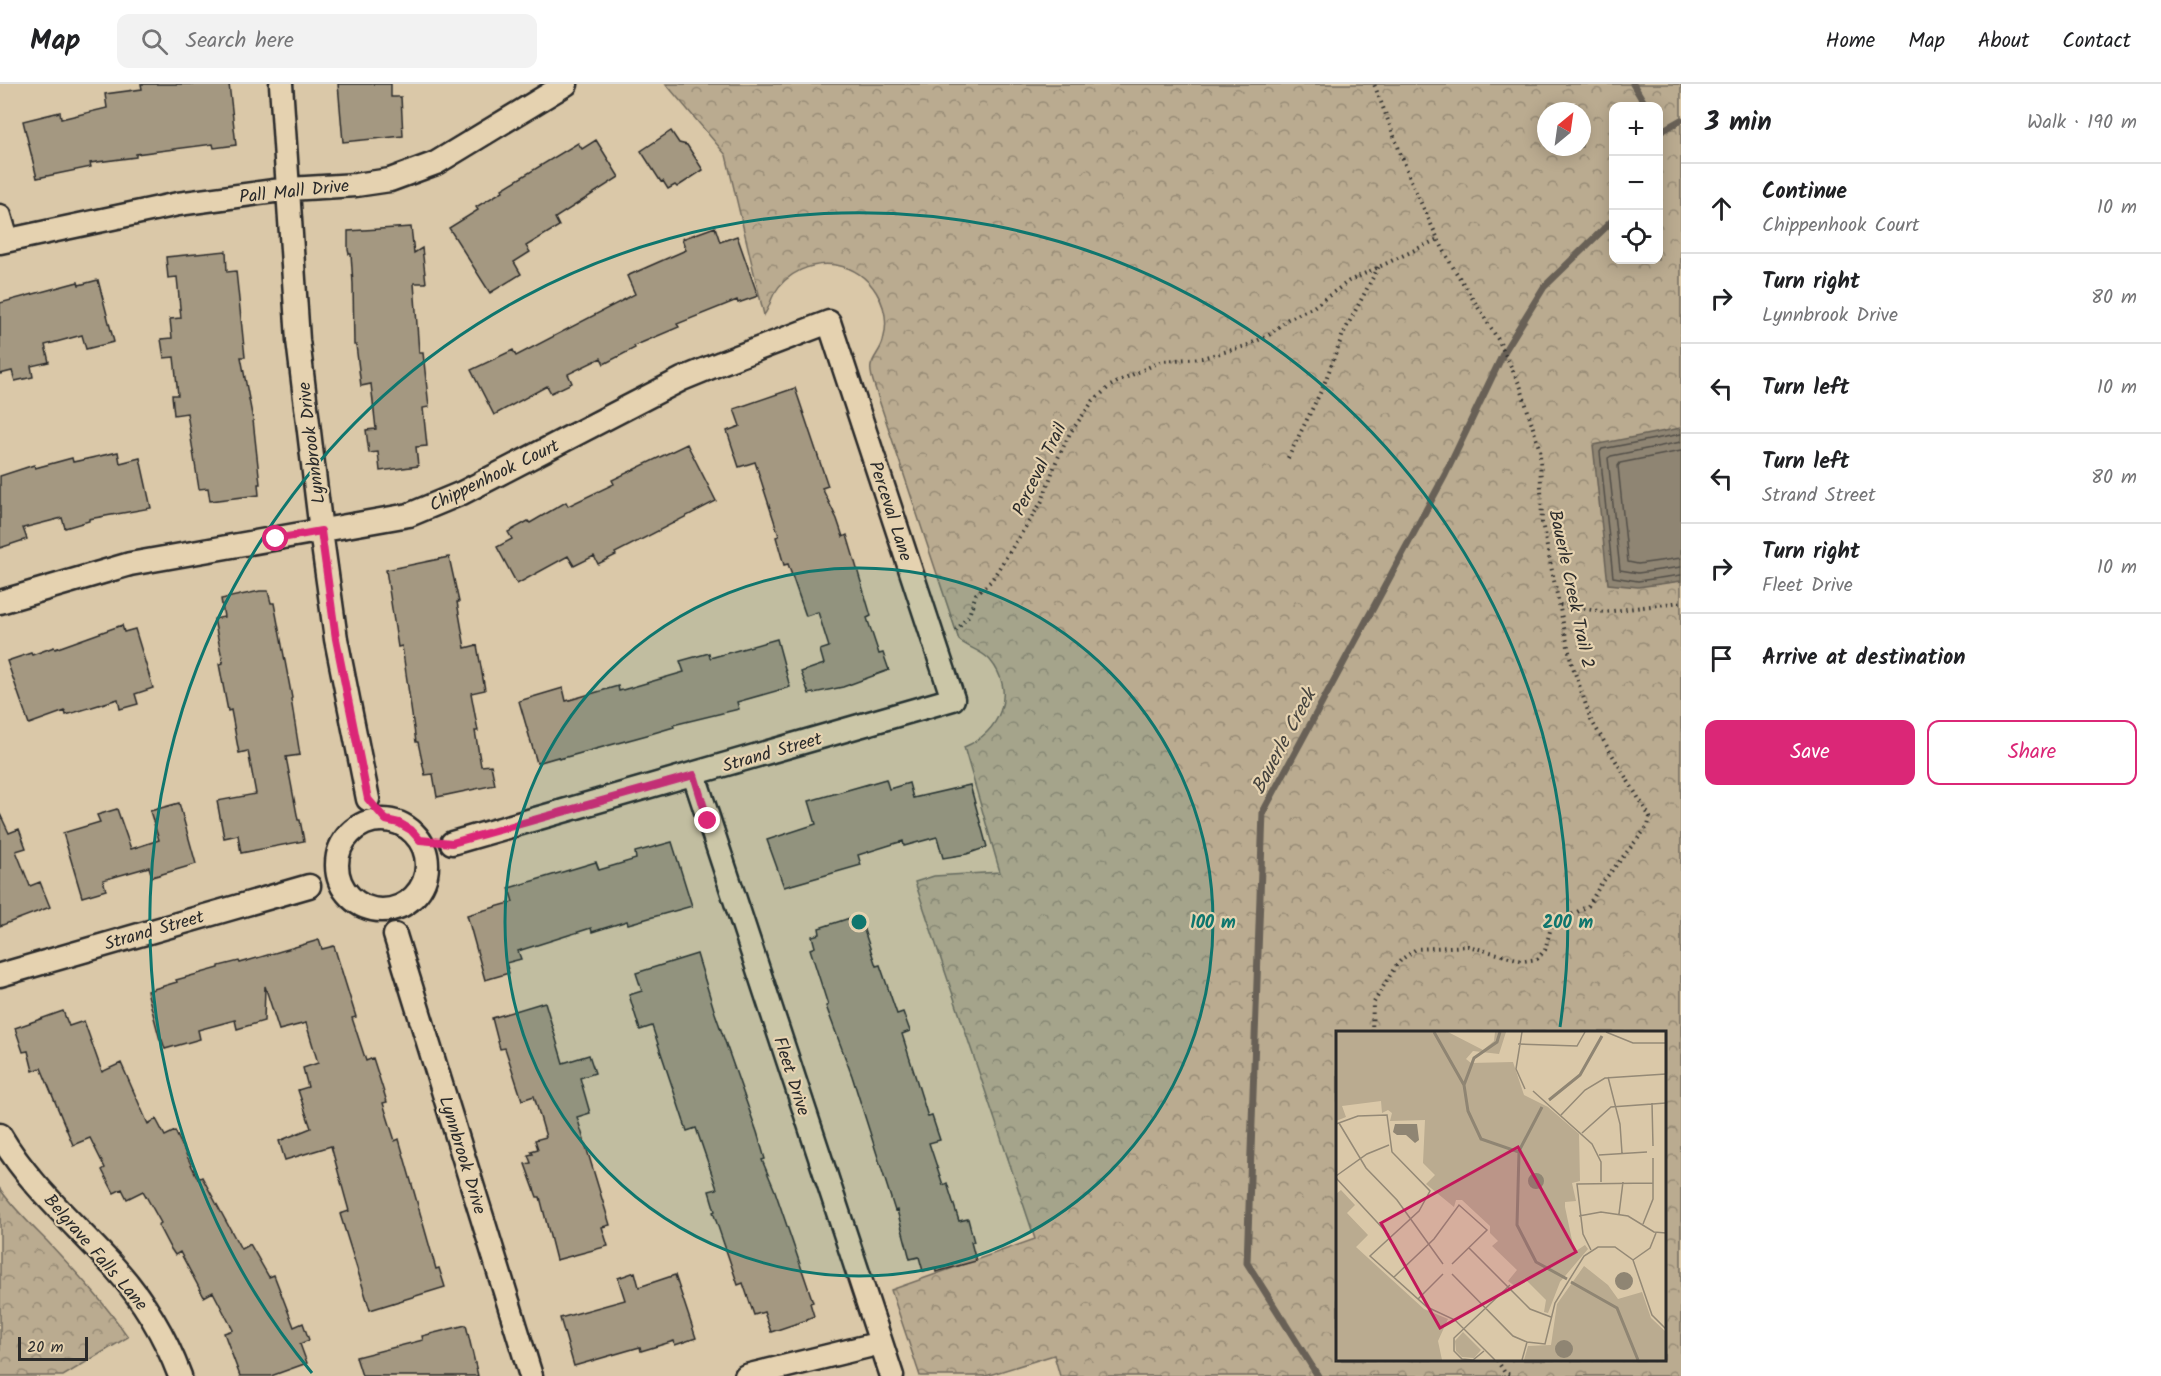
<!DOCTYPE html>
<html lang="en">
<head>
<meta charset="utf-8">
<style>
	:root { --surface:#fff; --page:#f2f2f2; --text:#202124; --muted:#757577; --line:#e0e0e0; --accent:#db2777 }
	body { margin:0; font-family:Kalam,sans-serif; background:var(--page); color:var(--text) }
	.controls { position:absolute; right:18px; top:18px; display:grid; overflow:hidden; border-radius:12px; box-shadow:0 3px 15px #0003 }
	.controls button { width:54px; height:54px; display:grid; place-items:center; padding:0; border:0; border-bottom:2px solid var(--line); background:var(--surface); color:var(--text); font:30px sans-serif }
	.compass { position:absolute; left:1537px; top:18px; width:54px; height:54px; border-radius:50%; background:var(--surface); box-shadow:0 3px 15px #0003; rotate:29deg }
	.scale { position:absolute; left:18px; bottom:15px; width:70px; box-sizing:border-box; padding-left:6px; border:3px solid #2b2b2b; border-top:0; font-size:16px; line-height:21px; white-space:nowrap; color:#2b2b2b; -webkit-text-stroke:4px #e5d2b0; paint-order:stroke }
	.stop { position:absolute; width:18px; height:18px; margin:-14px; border:4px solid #db2777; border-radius:50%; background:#fff }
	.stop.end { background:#db2777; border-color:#fff; box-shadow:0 2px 6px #0008 }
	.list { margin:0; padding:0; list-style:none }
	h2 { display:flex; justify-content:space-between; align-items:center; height:78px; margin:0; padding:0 24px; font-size:26px }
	h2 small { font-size:20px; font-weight:400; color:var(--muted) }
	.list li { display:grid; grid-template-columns:39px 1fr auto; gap:18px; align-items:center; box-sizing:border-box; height:90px; padding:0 24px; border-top:2px solid var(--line) }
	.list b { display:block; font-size:22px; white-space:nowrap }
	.list p { margin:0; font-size:20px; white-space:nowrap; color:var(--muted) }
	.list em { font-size:20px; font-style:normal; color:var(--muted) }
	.actions { display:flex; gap:12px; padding:18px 24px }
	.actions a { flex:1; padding:14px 0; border:2px solid var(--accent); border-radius:12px; text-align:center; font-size:21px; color:var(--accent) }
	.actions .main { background:var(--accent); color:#fff }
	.icon { flex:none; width:33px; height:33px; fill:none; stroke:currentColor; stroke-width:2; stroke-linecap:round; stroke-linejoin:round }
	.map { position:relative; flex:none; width:1681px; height:1292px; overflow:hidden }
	header { display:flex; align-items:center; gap:36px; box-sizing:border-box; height:84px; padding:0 30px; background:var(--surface); border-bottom:2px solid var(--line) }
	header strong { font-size:28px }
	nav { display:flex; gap:33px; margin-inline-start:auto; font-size:21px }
	.search { width:420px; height:54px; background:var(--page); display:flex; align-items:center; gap:15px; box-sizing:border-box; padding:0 21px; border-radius:12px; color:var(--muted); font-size:22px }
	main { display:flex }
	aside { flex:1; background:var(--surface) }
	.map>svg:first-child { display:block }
</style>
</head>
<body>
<header>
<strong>Map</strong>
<div class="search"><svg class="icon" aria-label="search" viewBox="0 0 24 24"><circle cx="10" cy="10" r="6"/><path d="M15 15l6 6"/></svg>Search here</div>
<nav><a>Home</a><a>Map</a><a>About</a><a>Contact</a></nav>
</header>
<main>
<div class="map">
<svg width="1681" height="1292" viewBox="0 0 1681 1292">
	<defs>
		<pattern id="forest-crowns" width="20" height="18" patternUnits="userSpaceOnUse" patternTransform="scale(1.5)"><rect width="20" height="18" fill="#baab90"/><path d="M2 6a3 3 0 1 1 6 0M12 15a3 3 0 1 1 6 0" fill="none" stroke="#978b76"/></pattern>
	</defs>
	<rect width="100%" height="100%" fill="#dac8a8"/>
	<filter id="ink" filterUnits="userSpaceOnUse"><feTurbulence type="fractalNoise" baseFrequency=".0167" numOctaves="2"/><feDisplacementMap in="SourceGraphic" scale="12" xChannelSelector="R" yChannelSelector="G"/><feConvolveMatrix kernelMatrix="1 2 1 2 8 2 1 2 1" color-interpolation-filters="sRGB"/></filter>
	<g filter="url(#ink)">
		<path fill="url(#forest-crowns)" stroke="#726b5e" stroke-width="1.5" fill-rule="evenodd" d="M666,0h1015v1292h-621l-6,-21 -68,21h-66l-29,-86 144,-51 -120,-357 19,-6 66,-4 -36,-125c36,-14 53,-55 26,-87 -9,-10 -22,-12 -31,-20l-81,-243c-2,-9 -9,-22 -7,-31 2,-9 10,-16 12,-25 10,-34 -12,-70 -47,-76 -24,-4 -50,8 -62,29 -4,7 -5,15 -10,21l-38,-160zM1614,22h44v154h-44zM1546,27h36v36h-36zM1338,948h326v328h-326z
			M0,1105c13,19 31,36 47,52 29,31 57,61 81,96l-65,39h-63z"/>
		<path fill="#8f8573" stroke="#676156" stroke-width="1.5" d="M1681,344v153l-43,6 -30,-3 -15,-139z"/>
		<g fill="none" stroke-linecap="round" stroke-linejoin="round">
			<path stroke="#534f48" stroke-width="1.5" d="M1681,350l-79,15 -2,3 13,125 25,4 43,-6
				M1681,358l-70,14 -3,2 12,112 18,3 43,-6
				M1681,367l-61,12 -2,3 10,96 10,2 43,-6"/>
			<path stroke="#676156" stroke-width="7" d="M1633,0l13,22
				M1658,45l2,3 -2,8
				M1660,48l21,-12
				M1318,1292l-71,-113 16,-451 182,-337 59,-123 40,-65 70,-68"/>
		</g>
		<path fill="#a49881" stroke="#2b2b2b" stroke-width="1.5" d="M141,0h88l7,61 -22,3 -1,-4 -77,10v3l-46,6 1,4 -54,11 -14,-57 37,-9 1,7 46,-11 -2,-14 37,-5z
			M338,0h53v13h10l2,39 -60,6z
			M671,47l8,12 8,2 16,25 -26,17 -2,-2 -7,4 -5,-8 -2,1 -20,-31z
			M596,56l23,37 -64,41 4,8 -33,20 4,6 -16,10 7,12 -31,19 -41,-65 29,-18 -2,-3 27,-16 -1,-2 76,-46 4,6z
			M411,143l3,26 8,-5 4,35h-12l5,70h4l6,54 -6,1 4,38 -11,1 2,19 -38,5 -2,-19 -9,1 -3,-23 10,-1 -5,-45 -10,2 -5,-41h-2l-1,-61 -2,-30h-2l-1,-4v-19z
			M715,143l5,15 17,-6 21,60 -20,7 -1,-3 -60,24 2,3 -45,19 1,2 -31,16 -3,-6 -33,16 4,9 -21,10 -4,-7 -53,29 -23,-45 42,-20 3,6 119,-62 -8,-18 59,-26 -4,-11z
			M226,167l1,21 9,-1 9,86h-4l12,63 7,64h-2l1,11 -49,6 -2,-13 -9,1 -12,-76 -13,2 -2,-20h6l-4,-38 -10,1 -3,-19 11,-1 -2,-19 11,-1 -4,-41 -9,1 -2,-21z
			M98,196l16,62 -28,7 -4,-14 -37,10 4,17 -18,4 2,11 -18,4 -3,-10 -12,3v-71l78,-21 1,3z
			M795,304l33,98 -6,2 15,31 6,18 4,-2 24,81 -4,2 12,36 4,-1 6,17 -46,17 -34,7 -8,-22 23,-8 -4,-14 9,-3 -11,-35 -12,4 -18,-52 -4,1 -8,-28 3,-1 -24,-74 -16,5 -12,-36 13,-5 -6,-17z
			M687,360l29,57 -101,52 1,2 -18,9 -4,-8 -20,10 -6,-10 -51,28 -20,-37 15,-8 -4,-7 20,-11 2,2 36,-21 2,4 46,-22 -2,-4z
			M118,368l2,11 20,-5 11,50 -62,11v2l-24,7 -3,-10 -39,10 4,11 -27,9v-72l34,-11 1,3 37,-10 1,4z
			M449,473l10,45h-2l8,46 12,-3 8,45 -14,3 7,38h-3l6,35 10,-1 4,20 -58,12 -4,-23 -8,1 -7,-33h-2l-14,-96 -4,1 -12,-77z
			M260,507h8l3,12h3l18,95 -1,1 9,56 -14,2 12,63h2l4,21 -63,12 -3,-18 -14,3 -7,-37 39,-7 -8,-43 -9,2 -8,-43 -3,1 -9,-47 4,-1 -9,-44 10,-2 -3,-18z
			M122,541l2,7 11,-3 18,59 -18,6 3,10 -18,5 -2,-10 -52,16 -1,-4 -36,13 -22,-63 24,-8 1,2 22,-8 1,2z
			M777,555l13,48 -53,15 2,7 -66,16 1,2 -27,8 -88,24 -1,-2 -21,6 -18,-62 44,-13 3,13 52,-15 1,5 65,-19 -4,-11 29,-8 1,5z
			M886,695l3,10 20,-6 4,15 57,-13 17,62 -20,7 -24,4 -6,-21 -33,9 -1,-5 -45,14 3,10 -77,22 -17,-47 49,-16 -7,-23z
			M179,719l17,61 -44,13 -3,-10 -46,13 3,10 -24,7 -19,-64 37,-11 -3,-7 20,-6 14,40 28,-9 -9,-29z
			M0,730l9,19 10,-4 7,19 -10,3 14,35 10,-4 10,25 -50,19z
			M672,758l20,64 -64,18 -1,-3 -35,11 -1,-4 -73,23 3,8 -15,4 3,10 -24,7 -18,-65 46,-13 -4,-14 87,-26 3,8 37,-11 -1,-7z
			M859,831l17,51 4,-1 17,49 6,-2 7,19 -8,3 26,83 4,-1 8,24 -11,3 14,42 4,-2 12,38 9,-2 6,23h-3l5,19 -40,11 -1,-4 -12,3 -4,-14 -9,2 -13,-49 -2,1 -43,-135 -26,-70 2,-1 -18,-56 5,-2 -3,-11 8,-2 -1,-6z
			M319,856l3,9 12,-3 22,71 -4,1 14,43 7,-3 14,44 -4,1 12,38 4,-2 37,130 3,-1 6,19 -75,23 -30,-96 9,-3 -18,-65 -46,14 -6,-19 32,-13 -13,-38 10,-3 -5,-19 15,-5 -12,-40 -27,7 -14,-44 -1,35 -27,8 -2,-9 -37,10 2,9 -35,10 -3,-9h-2l-13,-49 30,-9 -1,-2 43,-12v-2l20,-5 1,2z
			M697,870l18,59 42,119 8,27 -3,1 13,31 38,111 -3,1 4,13 -7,3v1l-36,12 -7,-20 -10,3 -11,-32 -5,2 -25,-73 2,-1 -6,-20 8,-2 -21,-61 -9,3 -35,-105 -12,4 -11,-35 13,-4 -6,-18z
			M545,918l18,61 26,-8 6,18 -15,5 10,35 -13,4 33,108 -8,2 6,19 -52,14 -16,-63h-3l-12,-33 6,-1 -3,-8 5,-1 -2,-3 7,-2 -3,-9 11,-3 -12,-41 -12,4 -17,-52 -5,1 -8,-31z
			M63,927l6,15 15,-5 18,51 19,-9 27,61 8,-5 9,17 10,-5 23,48 4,-2 39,72 9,-5 19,33 5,-2 20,52 9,-4 6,17 -9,4 7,19 -36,13h-31l-16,-43 9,-3 -20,-38 -9,5 -24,-45 -5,3 -6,-9 -11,-21 3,-2 -18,-32 -16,8 -5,-10 -8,4 -12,-23 3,-2 -15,-30 -17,7 -32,-77 -8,3 -5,-20 -5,1 -8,-24z
			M635,1188l4,15 36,-12 21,63 -21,7 -1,-4 -33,10 -1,-4 -66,19 -14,-48 65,-18 -7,-22z
			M466,1241l12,51h-116l-6,-19 67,-17 -1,-4z"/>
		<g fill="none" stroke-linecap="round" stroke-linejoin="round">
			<g stroke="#2b2b2b" stroke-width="27">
				<path id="minor" d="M281,0l17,256 23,191 15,108 32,160
					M0,132l7,24
					M0,158l178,-38 111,-15 67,-4 34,-5 46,-17 130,-79
					M0,518l130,-38 279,-49 53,-22 220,-114 39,-16 108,-41 124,377 -501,144
					M694,691l198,601
					M337 781a45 45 0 1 1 90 0a45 45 0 1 1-90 0Z
					M395,851l136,441
					M0,891l309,-89
					M0,1051c29,50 75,89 114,132 29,32 51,69 66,109
					M746,1292l135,-33"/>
			</g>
			<path stroke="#2b2b2b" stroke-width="4" stroke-dasharray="1.5 4.5" stroke-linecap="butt" d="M1288,374l35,-71 20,-53 36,-68
				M1560,521l45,7 76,-10
				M956,547l13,-16 7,-21 15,-13 51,-80 14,-39 14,-29 23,-32 17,-15 13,-7 39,-18 40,-3 44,-12 23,-11 19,-16 24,-11 37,-27 89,-42
				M1372,948l1,-28 22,-37 7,-8 14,-10 52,-3 56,15 13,-2 8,-9 5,-19 6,-8 32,-17 13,-22 47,-58 2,-9 -59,-97 -20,-59 -29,-138 -2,-72 -19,-63 -22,-47 -48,-77 -13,-25 -24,-51 -40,-104
				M1497,1276l8,13 8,3"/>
			<use href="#minor" stroke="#e5d2b0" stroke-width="22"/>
		</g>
	</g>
	<g fill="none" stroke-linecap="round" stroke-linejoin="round" filter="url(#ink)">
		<path stroke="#db2777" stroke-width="8" d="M276,455l45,-8 15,108 32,160 18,21 13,3 12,7 9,10 32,3 242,-68 14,46"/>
	</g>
	<circle cx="859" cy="838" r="354" fill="#0f766e" fill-opacity=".12"/>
	<g fill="none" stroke="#0f766e" stroke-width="3">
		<circle cx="859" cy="838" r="354"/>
		<path d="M312 1289A709 709 0 1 1 1560 943"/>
	</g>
	<g text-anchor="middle" stroke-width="4.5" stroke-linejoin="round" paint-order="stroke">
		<g font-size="18" fill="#2b2b2b" stroke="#e5d2b0">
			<text transform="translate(294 107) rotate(-6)" y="6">Pall Mall Drive</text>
			<text transform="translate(311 359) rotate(-97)" y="6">Lynnbrook Drive</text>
			<text transform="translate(1039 385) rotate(-64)" y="6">Perceval Trail</text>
			<text transform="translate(494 391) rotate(-26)" y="6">Chippenhook Court</text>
			<text transform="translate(891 427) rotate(72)" y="6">Perceval Lane</text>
			<text transform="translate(1572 505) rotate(78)" y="6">Bauerle Creek Trail 2</text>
			<text transform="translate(772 668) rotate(-16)" y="6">Strand Street</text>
			<text transform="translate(154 846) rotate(-16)" y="6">Strand Street</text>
			<text transform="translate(792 992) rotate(72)" y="6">Fleet Drive</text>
			<text transform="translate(463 1071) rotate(73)" y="6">Lynnbrook Drive</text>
			<text transform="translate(96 1168) rotate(49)" y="6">Belgrave Falls Lane</text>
		</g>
		<g font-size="20" font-style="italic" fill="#44423d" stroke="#e5d2b0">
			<text transform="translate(1283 657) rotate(-62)" y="7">Bauerle Creek</text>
		</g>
	</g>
	<g transform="translate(1336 947)">
		<rect width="330" height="330" fill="#dac8a8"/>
		<path d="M0,1h112l35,18 11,-9 1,-9h11l-7,22 -26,-3 -7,8 5,4 42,-1 11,33 24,12 31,27 1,47 -8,2 4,18 -11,1v5l8,38 3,6 9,-6 3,4 -28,33 -12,31 -4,-1 2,-12 -21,-21 -9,8 -8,-6 9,-11 -25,-24 6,-5 -8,-8v-7l-28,-26h-6l-2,7 -28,-23 9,-9 -12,-12 2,-43 -35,1 2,-8 -4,-3 -6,3 -1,-12 -39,5 4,11 -10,4zM5,159l14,15 -8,8 21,22 -12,12 68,62 24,10 -10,22 4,19h-106v-166zM248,235l24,19 10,14 24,-7 9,26 15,14v28h-142l4,-14 23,-1 6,-41zM127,301l18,18 -7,8 -12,-1 -6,-6 -1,-10z" fill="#baab90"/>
		<path d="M59,93h22l2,16 -4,3 -9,-8h-9l-4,-3zM192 150a8 8 0 1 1 16 0a8 8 0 1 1-16 0ZM279 250a9 9 0 1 1 18 0a9 9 0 1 1-18 0ZM219 318a9 9 0 1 1 18 0a9 9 0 1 1-18 0Z" fill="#8f8573"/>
		<path fill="none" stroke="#8f8573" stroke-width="3" d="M98,1l30,53 4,26 13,28 38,13 -2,73 19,37 31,17M128,54l10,-27 23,-16 3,-10M213,69l31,-25 22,-39M183,120l23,-44M235,251l46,26 21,52"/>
		<path fill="none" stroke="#948976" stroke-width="1.5" d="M186,1l-6,37 9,20M270,1l27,11h33M182,13l59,2 8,-14M272,46l12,47 2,29M197,60l59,53 9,18v20M316,72l1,43M225,84l24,-25 20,-12 61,-4M3,92l27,45 31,32 46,64M0,93l22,-8 29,-1 5,37 38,39 -11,20 -49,45 57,51 28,13 40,40M246,102l29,-26 55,-4M263,124l48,-3M0,145l31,-22 22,-9M0,147l53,57M283,183l4,-32M243,185l22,-4 27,4 26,16 12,1M307,193l10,-25v-41M133,217l61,61 21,8M255,219l-8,-16 -6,-50 76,-1M297,229l17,-12 6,-15M116,243l61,62 14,6 18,2 10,-41 29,-47 14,-9h17l18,13 19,55 14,14M58,246l40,-38 25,-34 28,25 -35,34M82,268l25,-25M148,320l-11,9 -11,-1 -8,-8v-13l56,-53M186,329l5,-18"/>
		<path fill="#c2185b" fill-opacity="0.15" stroke="#c2185b" stroke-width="3" d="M182,116l58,105 -136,76 -59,-105z"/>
		<rect width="330" height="330" fill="none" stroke="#2b2b2b" stroke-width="3"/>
	</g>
	<circle cx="859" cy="838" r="9" fill="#0f766e" stroke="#e5d2b0" stroke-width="3"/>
	<g font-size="18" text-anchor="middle" font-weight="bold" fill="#0f766e" stroke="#e5d2b0" stroke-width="4.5" stroke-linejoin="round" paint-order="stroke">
		<text x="1213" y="844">100 m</text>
		<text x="1568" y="844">200 m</text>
	</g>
</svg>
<div class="controls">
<button>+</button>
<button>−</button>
<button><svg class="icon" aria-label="locate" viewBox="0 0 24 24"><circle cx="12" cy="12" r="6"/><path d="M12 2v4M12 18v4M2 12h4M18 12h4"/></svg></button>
</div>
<svg class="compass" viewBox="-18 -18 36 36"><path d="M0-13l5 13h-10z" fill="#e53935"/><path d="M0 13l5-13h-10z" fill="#757577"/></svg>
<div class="scale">20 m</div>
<div class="stop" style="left:276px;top:455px"></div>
<div class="stop end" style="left:708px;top:737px"></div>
</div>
<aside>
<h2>3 min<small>Walk · 190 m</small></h2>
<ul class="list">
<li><svg class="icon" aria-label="ahead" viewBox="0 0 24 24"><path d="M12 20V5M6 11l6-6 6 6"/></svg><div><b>Continue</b><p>Chippenhook Court</p></div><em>10 m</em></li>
<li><svg class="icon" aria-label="right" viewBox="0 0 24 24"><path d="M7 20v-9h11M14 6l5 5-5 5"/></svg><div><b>Turn right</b><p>Lynnbrook Drive</p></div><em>80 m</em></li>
<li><svg class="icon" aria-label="left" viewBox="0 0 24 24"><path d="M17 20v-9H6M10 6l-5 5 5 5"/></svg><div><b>Turn left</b></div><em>10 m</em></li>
<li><svg class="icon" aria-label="left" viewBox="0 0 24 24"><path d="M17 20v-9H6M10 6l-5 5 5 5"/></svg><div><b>Turn left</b><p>Strand Street</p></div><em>80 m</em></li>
<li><svg class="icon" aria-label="right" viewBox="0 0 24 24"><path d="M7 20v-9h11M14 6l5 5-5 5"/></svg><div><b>Turn right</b><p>Fleet Drive</p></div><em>10 m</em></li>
<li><svg class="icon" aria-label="arrive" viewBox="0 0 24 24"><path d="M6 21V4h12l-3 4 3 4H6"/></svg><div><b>Arrive at destination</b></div></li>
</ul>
<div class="actions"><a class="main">Save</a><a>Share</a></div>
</aside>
</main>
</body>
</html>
